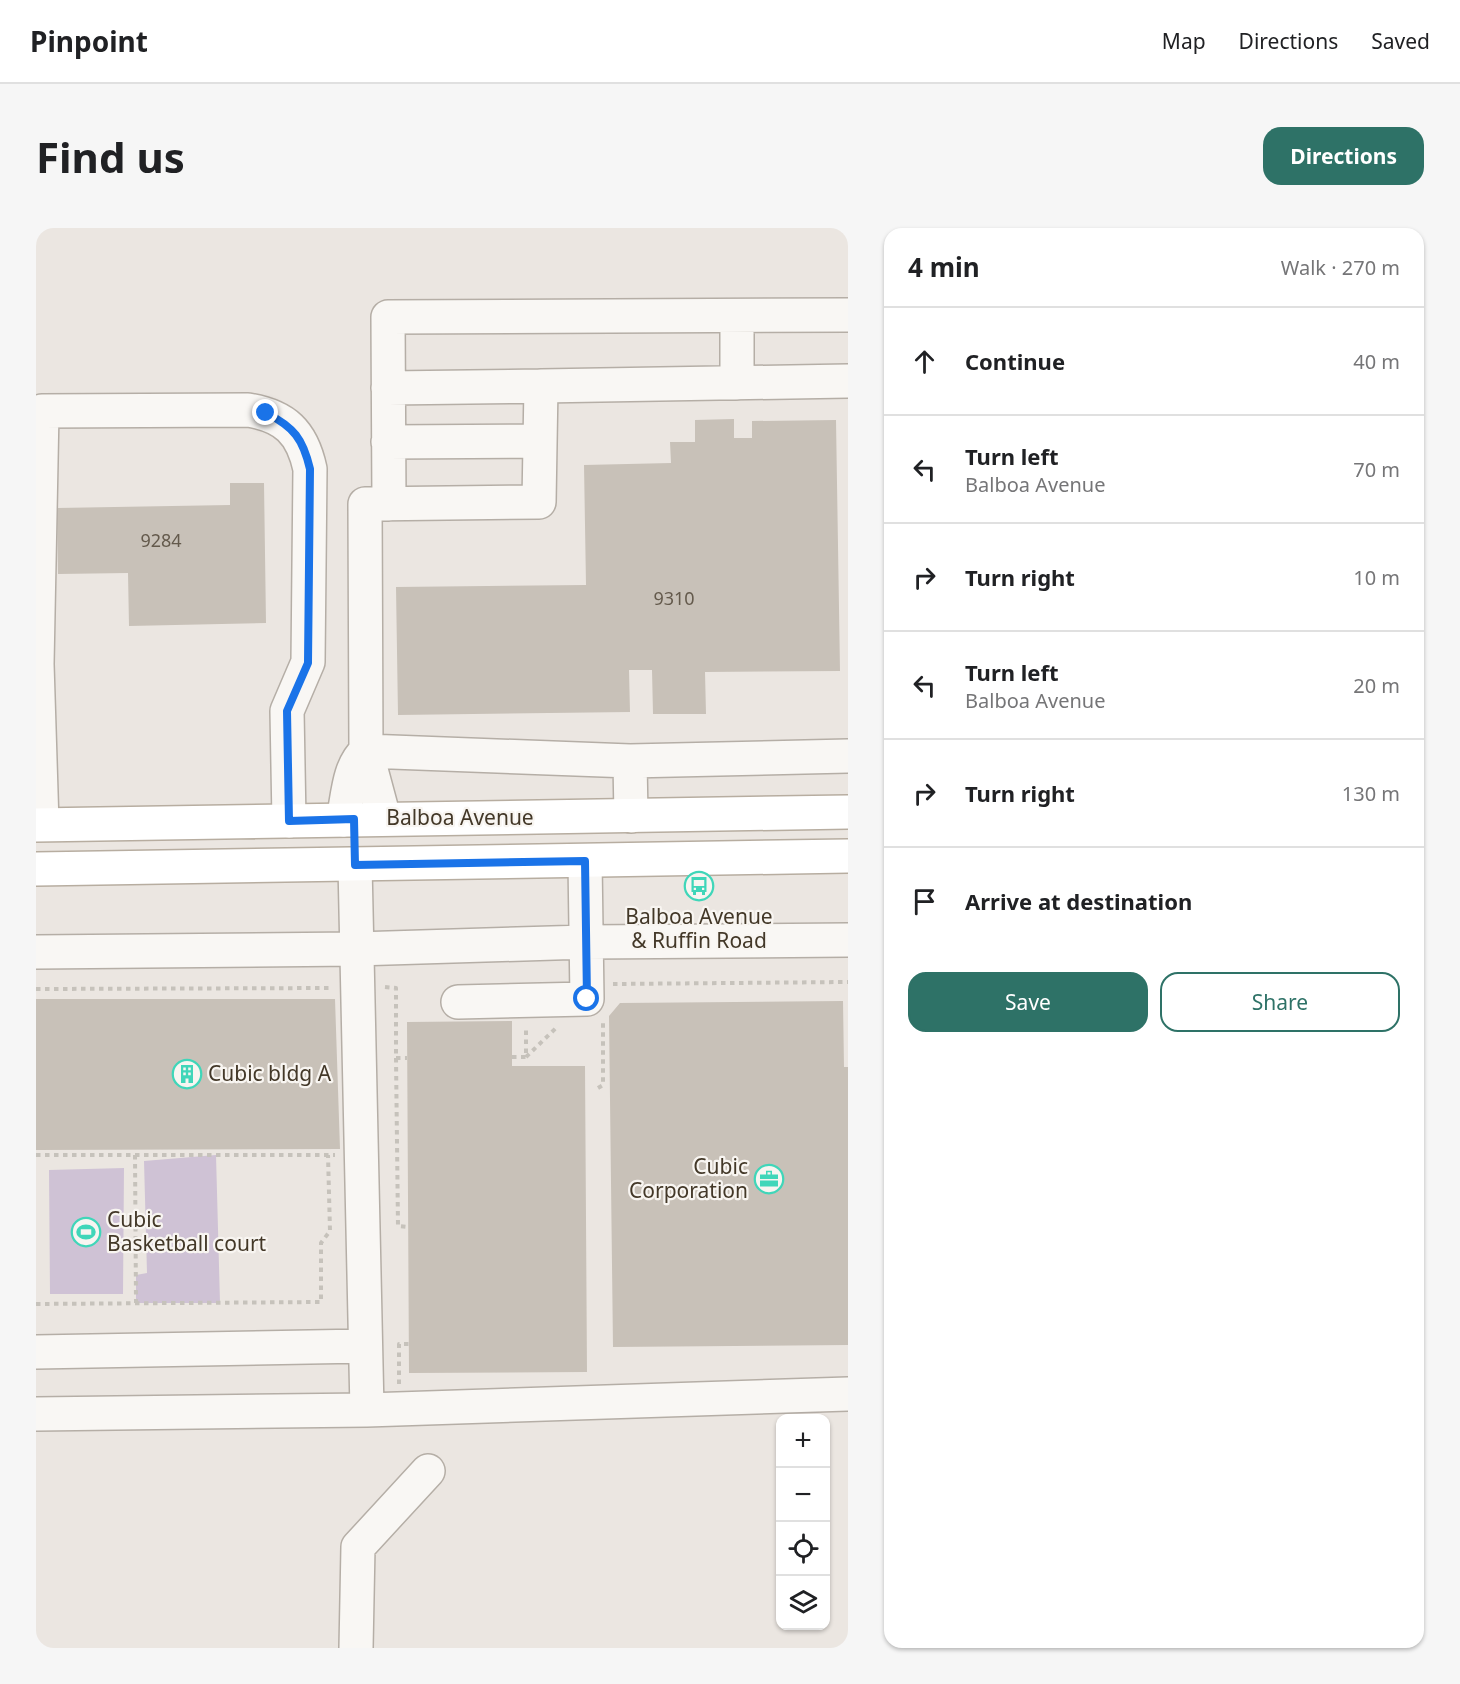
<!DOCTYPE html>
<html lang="en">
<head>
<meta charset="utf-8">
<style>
	:root { --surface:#fff; --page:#f6f6f6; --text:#202124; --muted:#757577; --line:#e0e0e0; --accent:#2e7267 }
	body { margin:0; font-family:"Noto Sans",sans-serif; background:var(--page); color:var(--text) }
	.controls { position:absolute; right:18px; bottom:18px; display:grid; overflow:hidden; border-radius:12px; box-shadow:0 2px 4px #0004 }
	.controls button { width:54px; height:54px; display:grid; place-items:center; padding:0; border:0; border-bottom:2px solid var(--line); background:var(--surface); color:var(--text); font:30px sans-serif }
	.stop { position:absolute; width:18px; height:18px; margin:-14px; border:4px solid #1a73e8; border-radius:50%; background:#fff }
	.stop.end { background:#1a73e8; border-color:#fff; box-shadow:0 2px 6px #0008 }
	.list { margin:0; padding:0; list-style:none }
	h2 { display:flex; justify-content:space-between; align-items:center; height:78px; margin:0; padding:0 24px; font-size:26px }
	h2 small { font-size:20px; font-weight:400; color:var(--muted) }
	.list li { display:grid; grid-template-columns:39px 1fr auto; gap:18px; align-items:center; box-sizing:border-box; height:108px; padding:0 24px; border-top:2px solid var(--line) }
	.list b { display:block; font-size:22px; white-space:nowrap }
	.list p { margin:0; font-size:20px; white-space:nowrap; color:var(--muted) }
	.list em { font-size:20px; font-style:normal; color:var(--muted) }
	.actions { display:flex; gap:12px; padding:18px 24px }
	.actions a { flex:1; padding:14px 0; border:2px solid var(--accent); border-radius:18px; text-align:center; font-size:21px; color:var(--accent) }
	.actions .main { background:var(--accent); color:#fff }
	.icon { flex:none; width:33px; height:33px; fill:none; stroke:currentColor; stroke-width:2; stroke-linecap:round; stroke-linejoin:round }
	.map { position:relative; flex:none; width:812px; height:1420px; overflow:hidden; border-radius:18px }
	header { display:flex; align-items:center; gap:36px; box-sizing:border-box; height:84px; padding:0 30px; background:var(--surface); border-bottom:2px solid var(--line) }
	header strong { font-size:28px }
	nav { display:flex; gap:33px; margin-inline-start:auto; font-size:21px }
	.intro { display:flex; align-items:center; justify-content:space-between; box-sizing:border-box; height:144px; padding:0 36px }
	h1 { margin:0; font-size:42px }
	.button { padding:15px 27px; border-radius:18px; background:var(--accent); color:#fff; font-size:21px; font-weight:700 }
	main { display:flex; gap:36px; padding:0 36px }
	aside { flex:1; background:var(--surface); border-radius:18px; box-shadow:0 2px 4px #0004 }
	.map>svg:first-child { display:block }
</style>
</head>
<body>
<header>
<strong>Pinpoint</strong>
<nav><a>Map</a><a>Directions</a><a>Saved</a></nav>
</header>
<div class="intro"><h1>Find us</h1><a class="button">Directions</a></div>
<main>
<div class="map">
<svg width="812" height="1420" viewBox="0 0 812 1420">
	<rect width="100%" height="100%" fill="#ebe6e1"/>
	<path fill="#cfc2d5" d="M180,927l4,148h-84v-28l11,-2 -3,-112z
		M88,940l-1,126h-73l-1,-124z"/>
	<path fill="#c8c1b8" d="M698,191v19h18v-17l84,-1 4,251 -135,1 1,42h-53l-1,-44h-23l1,42 -232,3 -2,-128 190,-2 -2,-120 87,-2 -1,-21h25v-22z
		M194,255h34l2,140 -137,3 -1,-53 -70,1 -1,-66 173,-3z
		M0,771h299l5,150 -304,1z
		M807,773l1,66h4v278l-235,2 -4,-331 11,-13z
		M476,793v45h73l2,306 -178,1 -2,-351z"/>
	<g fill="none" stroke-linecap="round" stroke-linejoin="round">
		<g stroke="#b5aea6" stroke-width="36">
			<path id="minor" d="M701,88v67
				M352,160l153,-2
				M352,214l152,-1
				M353,276l-1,-187 460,-2
				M594,533l1,55
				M348,590l-18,-67 -1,-247 174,-2 2,-116 307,-5
				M307,592c5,-23 5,-53 23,-69l264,10 218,-5
				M6,596l-5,-160 5,-253 206,-1c37,6 54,22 62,59l-2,193 -21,49 2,110
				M319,637l12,545
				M0,724l320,-3 230,-7 262,-2
				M422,774l129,-3 -2,-138
				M0,1124l329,-6
				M0,1186l331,-4 481,-16
				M320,1420l2,-101 70,-76"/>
		</g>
		<g stroke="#b7ada0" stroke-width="36">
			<path id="major" d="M0,597l812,-13
				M0,641l812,-13"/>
		</g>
		<path stroke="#c6c2bb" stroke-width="4" stroke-dasharray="4.5 4.5" stroke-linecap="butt" d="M577,756l235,-2
			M349,759l11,1v70h11
			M0,761l296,-1
			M476,829h14v-30
			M490,829l31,-30
			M360,830l2,168 10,1
			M562,860l5,-3v-65
			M0,927h299
			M99,927l1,148
			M0,1076l285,-2v-59l9,-12 -2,-76
			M363,1156v-40h10"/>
		<use href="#minor" stroke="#f9f7f4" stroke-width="33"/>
		<use href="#major" stroke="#fff" stroke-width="33"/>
	</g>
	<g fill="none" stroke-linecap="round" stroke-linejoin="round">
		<path stroke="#1a73e8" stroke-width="8" d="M230,185c28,14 37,26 44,56l-2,194 -21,48 2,110 65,-2 1,46 230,-4 2,138"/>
	</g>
	<defs>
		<g id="bus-ring" transform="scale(1.5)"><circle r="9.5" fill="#f8f5f1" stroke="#40d6b9" stroke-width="1.5"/><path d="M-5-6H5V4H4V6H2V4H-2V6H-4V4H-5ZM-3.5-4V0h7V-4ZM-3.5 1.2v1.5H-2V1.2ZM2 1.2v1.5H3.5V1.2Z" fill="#40d6b9"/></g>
		<g id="building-ring" transform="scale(1.5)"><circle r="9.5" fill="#f8f5f1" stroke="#40d6b9" stroke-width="1.5"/><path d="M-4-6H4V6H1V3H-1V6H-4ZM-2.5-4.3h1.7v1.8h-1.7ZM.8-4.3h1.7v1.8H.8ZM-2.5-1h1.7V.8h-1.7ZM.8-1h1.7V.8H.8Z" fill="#40d6b9"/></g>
		<g id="office-ring" transform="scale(1.5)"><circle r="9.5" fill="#f8f5f1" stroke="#40d6b9" stroke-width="1.5"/><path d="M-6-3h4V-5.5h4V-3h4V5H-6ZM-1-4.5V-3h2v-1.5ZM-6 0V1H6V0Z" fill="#40d6b9"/></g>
		<g id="stadium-ring" transform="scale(1.5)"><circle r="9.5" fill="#f8f5f1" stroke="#40d6b9" stroke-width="1.5"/><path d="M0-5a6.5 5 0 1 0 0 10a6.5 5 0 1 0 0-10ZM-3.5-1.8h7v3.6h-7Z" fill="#40d6b9"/></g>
	</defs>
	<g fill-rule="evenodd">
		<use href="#bus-ring" x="663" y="658"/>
		<use href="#building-ring" x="151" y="846"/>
		<use href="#office-ring" x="733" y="951"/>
		<use href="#stadium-ring" x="50" y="1004"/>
	</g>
	<g text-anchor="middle" stroke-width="4.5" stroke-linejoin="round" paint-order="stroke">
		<g font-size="18" fill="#645a4c">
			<text x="125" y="319">9284</text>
			<text x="638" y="377">9310</text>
		</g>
		<g font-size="21" fill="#433828" stroke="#f8f5f1">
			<text x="424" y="597">Balboa Avenue</text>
		</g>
		<g font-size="21" fill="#433828" stroke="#f8f5f1" text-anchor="start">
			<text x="663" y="696" text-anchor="middle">Balboa Avenue<tspan x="663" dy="24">&amp; Ruffin Road</tspan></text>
			<text x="172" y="853">Cubic bldg A</text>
			<text x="712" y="946" text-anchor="end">Cubic<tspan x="712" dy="24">Corporation</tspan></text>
			<text x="71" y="999">Cubic<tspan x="71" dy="24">Basketball court</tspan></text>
		</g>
	</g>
</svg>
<div class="controls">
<button>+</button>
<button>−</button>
<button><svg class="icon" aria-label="locate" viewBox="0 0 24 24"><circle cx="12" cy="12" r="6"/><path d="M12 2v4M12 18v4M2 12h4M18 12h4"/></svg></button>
<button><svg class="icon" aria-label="layers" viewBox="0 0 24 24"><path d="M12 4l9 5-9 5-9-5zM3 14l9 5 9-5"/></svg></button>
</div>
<div class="stop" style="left:551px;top:771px"></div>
<div class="stop end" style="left:230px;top:185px"></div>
</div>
<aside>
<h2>4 min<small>Walk · 270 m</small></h2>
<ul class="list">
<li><svg class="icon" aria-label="ahead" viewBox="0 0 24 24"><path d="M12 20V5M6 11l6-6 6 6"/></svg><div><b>Continue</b></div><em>40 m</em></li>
<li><svg class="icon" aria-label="left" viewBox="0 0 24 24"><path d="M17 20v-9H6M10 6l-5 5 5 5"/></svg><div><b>Turn left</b><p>Balboa Avenue</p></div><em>70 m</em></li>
<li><svg class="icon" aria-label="right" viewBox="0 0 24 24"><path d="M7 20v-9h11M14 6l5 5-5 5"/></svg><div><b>Turn right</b></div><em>10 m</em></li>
<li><svg class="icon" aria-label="left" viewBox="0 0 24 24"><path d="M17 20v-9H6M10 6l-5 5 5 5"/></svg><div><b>Turn left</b><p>Balboa Avenue</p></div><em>20 m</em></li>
<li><svg class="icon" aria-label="right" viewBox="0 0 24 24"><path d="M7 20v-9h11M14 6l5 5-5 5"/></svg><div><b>Turn right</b></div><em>130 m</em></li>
<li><svg class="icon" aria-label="arrive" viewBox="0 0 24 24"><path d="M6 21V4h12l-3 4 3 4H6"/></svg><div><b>Arrive at destination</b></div></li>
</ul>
<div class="actions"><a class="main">Save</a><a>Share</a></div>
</aside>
</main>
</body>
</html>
